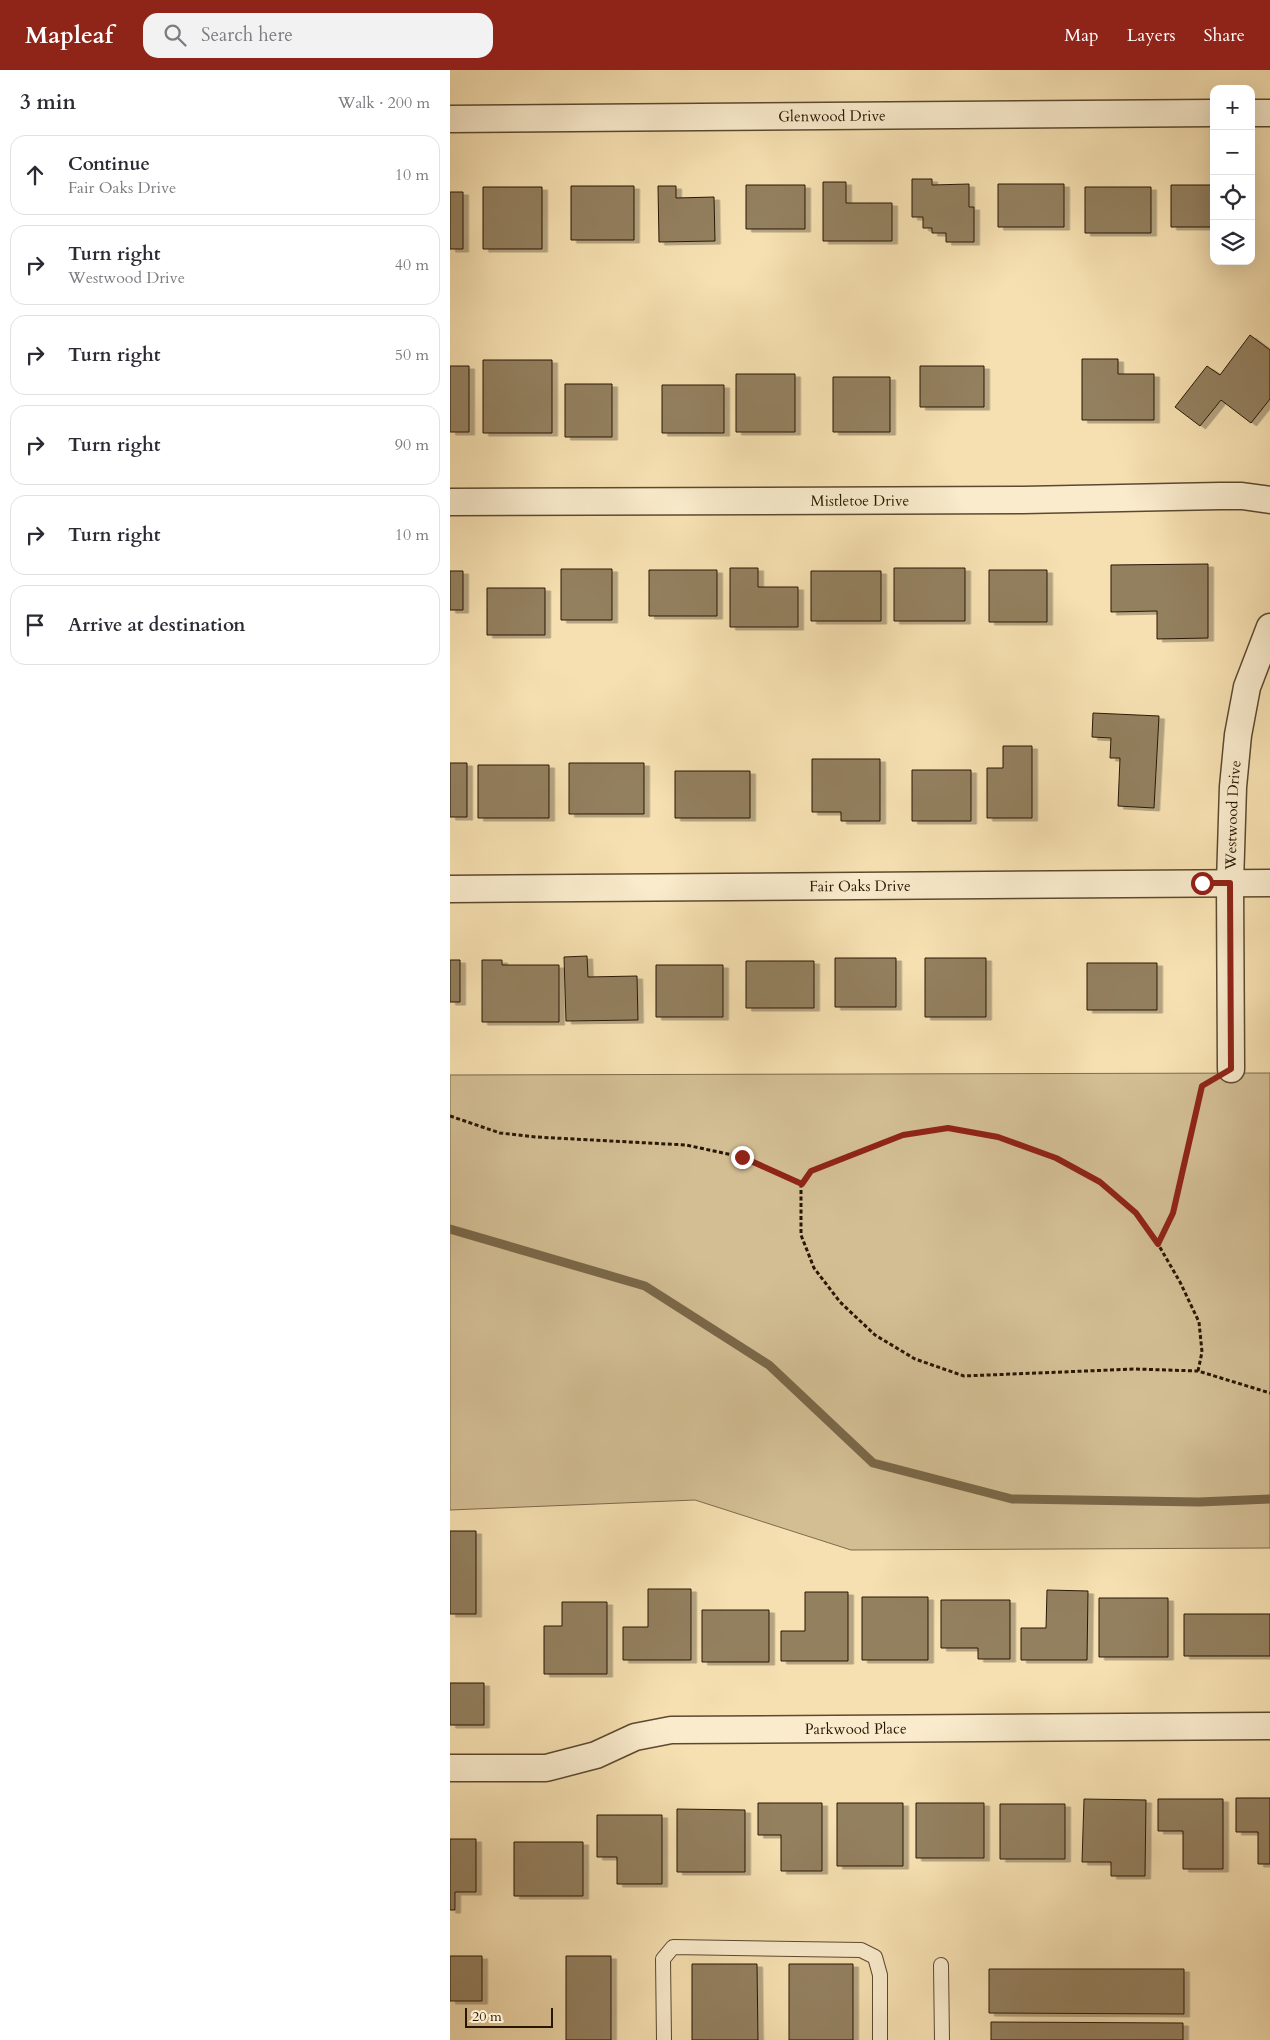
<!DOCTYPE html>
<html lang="en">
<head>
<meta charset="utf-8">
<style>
	:root { --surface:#fff; --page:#f2f2f3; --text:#2b2b33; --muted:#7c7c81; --line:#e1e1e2; --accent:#8f2418 }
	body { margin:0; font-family:Cardo,serif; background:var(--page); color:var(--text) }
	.controls { position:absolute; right:15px; top:15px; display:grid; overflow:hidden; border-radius:10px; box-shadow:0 5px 20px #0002 }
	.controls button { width:45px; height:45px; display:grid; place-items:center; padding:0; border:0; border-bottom:1px solid var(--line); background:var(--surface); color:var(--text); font:25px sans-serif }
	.scale { position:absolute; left:15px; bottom:12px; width:88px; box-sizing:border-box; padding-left:5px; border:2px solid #281704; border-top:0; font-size:14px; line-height:18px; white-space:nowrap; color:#281704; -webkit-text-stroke:4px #f9ebcc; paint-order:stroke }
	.stop { position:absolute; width:15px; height:15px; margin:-11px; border:4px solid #8f2418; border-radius:50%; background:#fff }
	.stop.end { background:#8f2418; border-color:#fff; box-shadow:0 1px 5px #0008 }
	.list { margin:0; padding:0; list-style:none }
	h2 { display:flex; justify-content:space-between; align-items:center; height:65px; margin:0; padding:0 20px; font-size:21px }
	h2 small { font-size:16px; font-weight:400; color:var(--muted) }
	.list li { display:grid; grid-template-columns:32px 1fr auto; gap:15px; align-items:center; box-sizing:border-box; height:80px; margin:0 10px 10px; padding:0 10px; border:1px solid var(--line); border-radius:15px }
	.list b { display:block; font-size:19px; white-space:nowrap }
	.list p { margin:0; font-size:16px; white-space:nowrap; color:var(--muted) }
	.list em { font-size:16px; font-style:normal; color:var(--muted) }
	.icon { flex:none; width:28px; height:28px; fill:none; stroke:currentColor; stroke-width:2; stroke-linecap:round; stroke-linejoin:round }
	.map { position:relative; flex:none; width:820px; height:1970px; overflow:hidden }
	header { display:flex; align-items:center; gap:30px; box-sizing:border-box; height:70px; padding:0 25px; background:var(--accent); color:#fff }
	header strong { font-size:24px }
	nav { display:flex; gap:28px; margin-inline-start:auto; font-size:18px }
	.search { width:350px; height:45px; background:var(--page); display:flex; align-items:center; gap:12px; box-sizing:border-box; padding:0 18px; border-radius:15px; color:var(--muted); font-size:19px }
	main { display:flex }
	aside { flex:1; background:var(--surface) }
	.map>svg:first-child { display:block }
</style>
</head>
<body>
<header>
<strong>Mapleaf</strong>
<div class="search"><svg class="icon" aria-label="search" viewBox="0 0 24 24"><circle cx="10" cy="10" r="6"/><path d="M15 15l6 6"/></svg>Search here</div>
<nav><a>Map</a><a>Layers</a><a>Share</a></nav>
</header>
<main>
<aside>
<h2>3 min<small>Walk · 200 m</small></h2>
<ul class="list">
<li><svg class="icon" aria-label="ahead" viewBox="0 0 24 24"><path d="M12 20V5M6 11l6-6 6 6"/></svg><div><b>Continue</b><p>Fair Oaks Drive</p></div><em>10 m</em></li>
<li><svg class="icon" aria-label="right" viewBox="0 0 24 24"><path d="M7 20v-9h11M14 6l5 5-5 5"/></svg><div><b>Turn right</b><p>Westwood Drive</p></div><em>40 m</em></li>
<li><svg class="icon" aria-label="right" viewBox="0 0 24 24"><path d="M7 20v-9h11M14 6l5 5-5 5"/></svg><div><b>Turn right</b></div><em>50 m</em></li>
<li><svg class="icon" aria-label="right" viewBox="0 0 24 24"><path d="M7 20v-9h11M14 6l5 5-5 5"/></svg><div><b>Turn right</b></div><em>90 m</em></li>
<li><svg class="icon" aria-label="right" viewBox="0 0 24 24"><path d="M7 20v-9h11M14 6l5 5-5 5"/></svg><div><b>Turn right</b></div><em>10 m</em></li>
<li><svg class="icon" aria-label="arrive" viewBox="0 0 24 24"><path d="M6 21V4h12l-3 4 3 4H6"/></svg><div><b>Arrive at destination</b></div></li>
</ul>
</aside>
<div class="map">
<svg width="820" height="1970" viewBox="0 0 820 1970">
	<defs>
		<filter id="shadow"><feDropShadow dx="5.5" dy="3" stdDeviation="0" flood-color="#0004"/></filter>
	</defs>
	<rect width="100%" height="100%" fill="#f6e0b1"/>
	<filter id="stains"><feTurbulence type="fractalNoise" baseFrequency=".004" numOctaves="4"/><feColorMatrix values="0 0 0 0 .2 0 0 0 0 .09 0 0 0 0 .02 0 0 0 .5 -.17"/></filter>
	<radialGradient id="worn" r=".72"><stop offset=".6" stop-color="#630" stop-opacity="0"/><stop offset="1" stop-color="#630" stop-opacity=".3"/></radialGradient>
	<path fill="#d3be94" stroke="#7e6a4c" d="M820,1003v475l-419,2 -156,-50 -245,10v-435z"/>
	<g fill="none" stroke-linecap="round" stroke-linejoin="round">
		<path stroke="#7a6748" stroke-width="9" d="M0,1159l195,57 124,79 104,98 139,36 187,3 71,-3"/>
	</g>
	<path fill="#93805e" stroke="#281704" filter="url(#shadow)" d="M462,109h20v6l37,-1v23h5v35h-28v-9h-14v-5h-9v-11h-11z
		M373,112h23v21h46v38h-69z
		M548,114h66v43h-66z
		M296,115h59v44h-59z
		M721,115h43v42h-43z
		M121,116h63v54h-63z
		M208,116h18v12l38,-1 1,44 -56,1z
		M33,117h59v62h-59z
		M635,117h66v46h-66z
		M0,122h13v57h-13z
		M800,265l20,15v49l-19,24 -30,-23 -21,26 -25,-19 32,-41 13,9z
		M632,289h36v15h36v46h-72z
		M33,290h69v73h-69z
		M0,296h19v66h-19z
		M470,296h64v41h-64z
		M286,304h59v58h-59z
		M383,307h57v55h-57z
		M115,314h47v53h-47z
		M212,315h62v48h-62z
		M758,494v74l-51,1v-28l-46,1v-47z
		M280,498h28v19h40v40h-68z
		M444,498h71v53h-71z
		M111,499h51v51h-51z
		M199,500h68v46h-68z
		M539,500h58v52h-58z
		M0,501h13v39h-13z
		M361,501h70v50h-70z
		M37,518h58v47h-58z
		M643,643l66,3 -5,92 -36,-2 2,-48h-10l1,-20 -19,-1z
		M553,676h29v72h-45v-50h16z
		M362,689h68v62h-39v-9h-29z
		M0,693h17v54h-17z
		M119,693h75v51h-75z
		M28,695h71v53h-71z
		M462,700h59v51h-59z
		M225,701h75v47h-75z
		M137,886l1,21 49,-1 1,44 -72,1 -2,-64z
		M385,888h61v49h-61z
		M475,888h61v59h-61z
		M0,890h10v42h-10z
		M32,890h20v5h57v57h-77z
		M296,891h68v47h-68z
		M637,893h70v47h-70z
		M206,895h67v52h-67z
		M0,1461h26v83h-26z
		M198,1519h43v71h-68v-33h25z
		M597,1520l41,1 -1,69h-66v-32h25z
		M355,1522h43v69h-67v-30h24z
		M412,1527h66v63h-66z
		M649,1528h69v59h-69z
		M491,1530h69v59h-32v-11h-37z
		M112,1532h45v72h-63v-48h18z
		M252,1540h67v52h-67z
		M734,1544h86v42h-86z
		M0,1613h34v42h-34z
		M786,1728h34v66h-12v-32h-22z
		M634,1729l62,1 -1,76h-34v-14h-29z
		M708,1729h65v70h-40v-38h-25z
		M308,1733h64v68h-41v-36h-23z
		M387,1733h66v63h-66z
		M466,1733h68v55h-68z
		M550,1734h65v55h-65z
		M227,1739l68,1v62h-68z
		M147,1745h65v69h-45v-27h-20z
		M0,1769h26v53h-21v18h-5z
		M64,1772h69v54h-69z
		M0,1886h32v45h-32z
		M116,1886h45v84h-45z
		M242,1894h65l1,76h-66z
		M339,1894h64v76h-64z
		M539,1899h195v45l-195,-1z
		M541,1952l192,1v17h-192z"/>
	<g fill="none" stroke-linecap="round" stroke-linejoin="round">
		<g stroke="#5c492f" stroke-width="16">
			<path id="lane" d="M491,1895l1,75
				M214,1970l-1,-81 10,-12 188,3 14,7 5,18v65"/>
		</g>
		<g stroke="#5c492f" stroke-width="29">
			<g id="street">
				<path d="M801,43h19"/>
				<path id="s1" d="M0,49l764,-6"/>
				<path id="s2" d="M0,432l573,-2 197,-4h22l28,4"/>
				<path id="s3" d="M0,819l820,-6"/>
				<path id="s4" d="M781,999l-1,-186 3,-96 5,-52 9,-48 23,-60"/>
				<path id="s5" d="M0,1698h96l50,-13 39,-18 36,-7 599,-4"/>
			</g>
		</g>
		<path stroke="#281704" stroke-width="3" stroke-dasharray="4 2.5" stroke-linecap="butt" d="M0,1046l50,17 36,4 150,8 56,12 59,27
			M709,1173l14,-30 29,-126 6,-4
			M748,1301l4,-19 -3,-30 -19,-40 -22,-38 -22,-31 -36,-31 -44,-23 -58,-22 -50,-9 -45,7 -62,24 -30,12 -10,13v51l13,33 26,34 35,33 40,24 49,17 171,-7 63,2 72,22"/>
		<use href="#lane" stroke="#f9ebcc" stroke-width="14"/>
		<use href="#street" stroke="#f9ebcc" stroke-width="26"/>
	</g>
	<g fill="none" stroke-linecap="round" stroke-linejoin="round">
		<path stroke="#8f2418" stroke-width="6" d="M292,1087l60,27 9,-13 92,-36 45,-7 50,9 58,21 44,24 36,31 22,31 15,-31 29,-127 29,-17 -1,-186h-28"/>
	</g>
	<g text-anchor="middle" stroke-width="5" stroke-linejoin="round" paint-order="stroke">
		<g font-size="15" fill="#281704" stroke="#f9ebcc">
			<text dy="5" stroke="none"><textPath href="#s1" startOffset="382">Glenwood Drive</textPath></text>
			<text dy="5" stroke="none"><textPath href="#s2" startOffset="410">Mistletoe Drive</textPath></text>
			<text dy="5" stroke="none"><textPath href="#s4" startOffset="254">Westwood Drive</textPath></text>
			<text dy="5" stroke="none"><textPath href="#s3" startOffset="410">Fair Oaks Drive</textPath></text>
			<text dy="5" stroke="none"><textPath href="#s5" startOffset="412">Parkwood Place</textPath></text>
		</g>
	</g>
	<rect width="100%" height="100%" filter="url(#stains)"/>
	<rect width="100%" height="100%" fill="url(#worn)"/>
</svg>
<div class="controls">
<button>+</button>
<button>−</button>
<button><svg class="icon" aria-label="locate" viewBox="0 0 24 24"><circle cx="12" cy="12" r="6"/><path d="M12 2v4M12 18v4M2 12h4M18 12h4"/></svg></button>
<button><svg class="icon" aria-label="layers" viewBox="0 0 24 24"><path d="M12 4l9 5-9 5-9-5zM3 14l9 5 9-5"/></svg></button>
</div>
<div class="scale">20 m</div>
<div class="stop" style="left:752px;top:813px"></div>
<div class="stop end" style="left:292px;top:1087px"></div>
</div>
</main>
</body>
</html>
